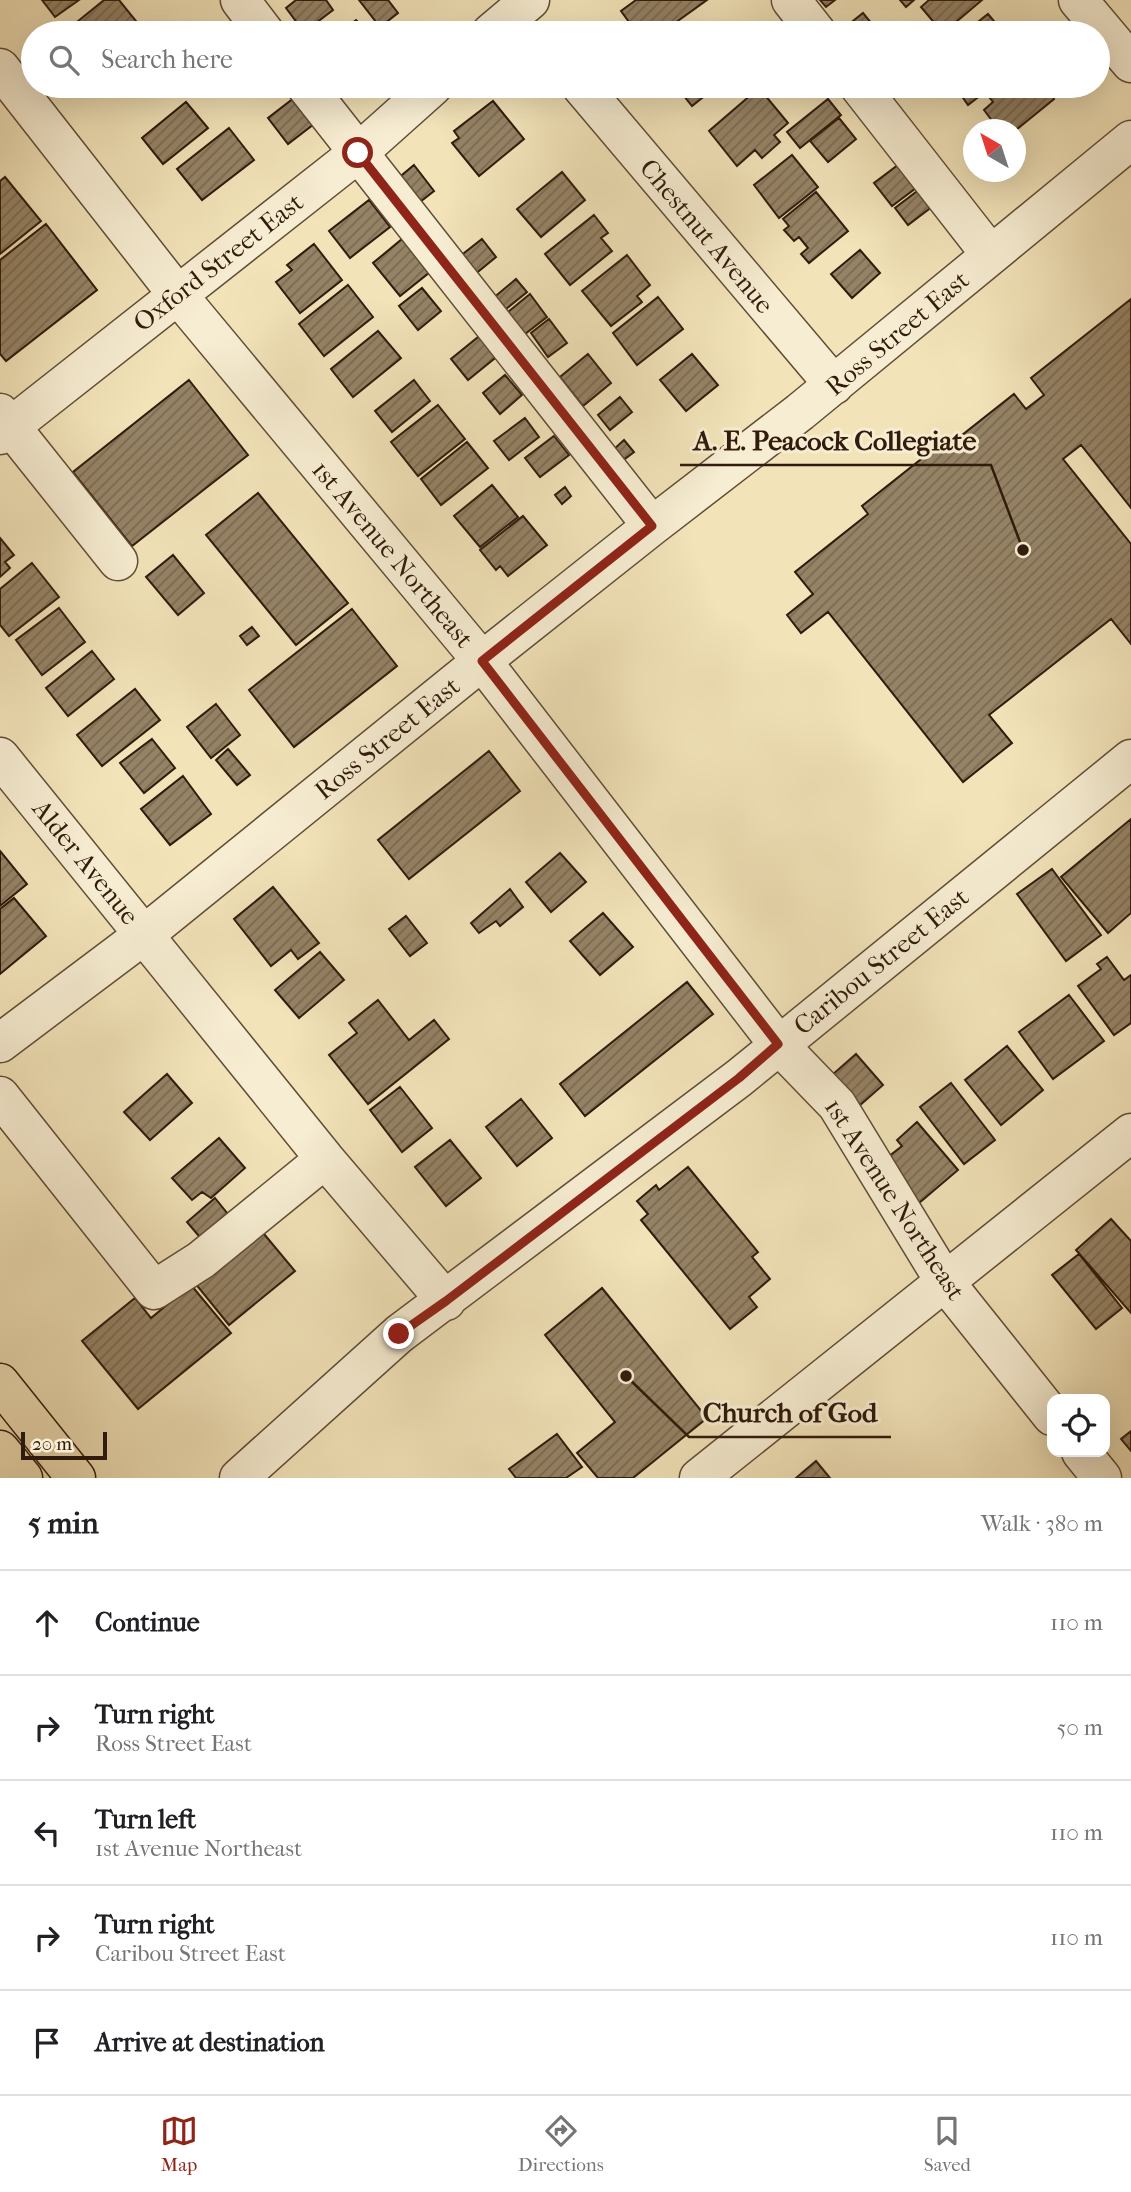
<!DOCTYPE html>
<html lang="en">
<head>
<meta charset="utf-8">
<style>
	:root { --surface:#fff; --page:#f6f6f6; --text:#202124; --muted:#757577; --line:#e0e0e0; --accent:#8f2418 }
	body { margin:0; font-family:"IM FELL French Canon",serif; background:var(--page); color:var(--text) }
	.controls { position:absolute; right:21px; bottom:21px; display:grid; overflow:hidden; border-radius:14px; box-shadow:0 7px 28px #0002 }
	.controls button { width:63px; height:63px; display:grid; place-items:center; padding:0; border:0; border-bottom:2px solid var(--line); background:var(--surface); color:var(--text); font:35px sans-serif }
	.compass { position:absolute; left:963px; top:119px; width:63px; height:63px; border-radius:50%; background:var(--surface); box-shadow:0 7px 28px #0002; rotate:321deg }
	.scale { position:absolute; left:21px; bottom:18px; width:86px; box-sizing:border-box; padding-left:7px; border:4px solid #301b0c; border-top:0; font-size:19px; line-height:24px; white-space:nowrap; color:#301b0c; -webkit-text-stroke:5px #f7edd2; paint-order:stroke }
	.stop { position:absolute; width:21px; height:21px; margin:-16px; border:5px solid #8f2418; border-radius:50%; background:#fff }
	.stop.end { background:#8f2418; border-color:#fff; box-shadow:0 2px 7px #0008 }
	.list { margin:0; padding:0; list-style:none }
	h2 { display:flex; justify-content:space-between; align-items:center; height:91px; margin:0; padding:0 28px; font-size:30px }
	h2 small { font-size:23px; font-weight:400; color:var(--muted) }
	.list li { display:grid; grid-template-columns:46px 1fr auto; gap:21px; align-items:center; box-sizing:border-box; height:105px; padding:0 28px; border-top:2px solid var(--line) }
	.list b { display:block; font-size:26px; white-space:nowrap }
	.list p { margin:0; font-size:23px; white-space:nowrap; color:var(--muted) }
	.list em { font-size:23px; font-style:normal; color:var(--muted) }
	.icon { flex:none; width:38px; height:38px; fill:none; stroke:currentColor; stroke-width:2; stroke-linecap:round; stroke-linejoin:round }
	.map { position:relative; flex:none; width:1131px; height:1478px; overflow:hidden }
	.search { position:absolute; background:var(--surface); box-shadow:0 7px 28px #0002; left:21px; right:21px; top:21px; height:77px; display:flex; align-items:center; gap:18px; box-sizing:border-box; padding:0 24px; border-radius:38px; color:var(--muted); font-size:26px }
	.sheet { height:616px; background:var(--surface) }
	nav { display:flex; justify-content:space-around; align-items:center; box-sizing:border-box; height:98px; border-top:2px solid var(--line); background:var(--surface); font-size:19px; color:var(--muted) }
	nav a { display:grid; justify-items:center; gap:4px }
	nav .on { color:var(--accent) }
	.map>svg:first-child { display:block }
</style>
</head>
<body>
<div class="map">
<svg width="1131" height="1478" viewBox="0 0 1131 1478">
	<defs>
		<pattern id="building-hatch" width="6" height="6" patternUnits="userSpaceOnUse" patternTransform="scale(1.75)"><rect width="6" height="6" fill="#958366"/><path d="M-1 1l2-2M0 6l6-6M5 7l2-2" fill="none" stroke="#7a6a52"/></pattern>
	</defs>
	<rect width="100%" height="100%" fill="#f2e3b9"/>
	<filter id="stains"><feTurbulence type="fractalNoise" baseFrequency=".00286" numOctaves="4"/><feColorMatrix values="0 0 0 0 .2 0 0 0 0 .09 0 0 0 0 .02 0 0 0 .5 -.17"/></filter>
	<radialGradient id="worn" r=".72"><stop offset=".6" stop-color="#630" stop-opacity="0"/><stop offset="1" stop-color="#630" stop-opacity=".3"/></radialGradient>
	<path fill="url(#building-hatch)" stroke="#301b0c" stroke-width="2" d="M42,0h37l-24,17z
		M104,0h15l17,21 -16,12h-50l-3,-3z
		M296,0h30l7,10 -29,22 -18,-24z
		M359,0h29l10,13 -18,14z
		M636,0h71l-46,33h-24l-16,-22z
		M820,0h15l-9,7z
		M900,0h14l-8,7z
		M929,0h53l-39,33 -22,-26z
		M863,13l14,17 -4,3h-35z
		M988,14l10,12 6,-4 10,11h-50z
		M356,20l6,7 -10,6 -5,-6z
		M898,23l8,10h-22z
		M103,86h16l-11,7z
		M676,86h41l-25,20z
		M968,86h21l1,2 -22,17 -9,-13z
		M1002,86h42l10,13 -38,31h-17l-15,-20 9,-8 -4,-5z
		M759,88l29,35 -14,12 6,7 -18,16 -7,-8 -18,16 -28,-35z
		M294,98l20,26 -26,20 -20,-26z
		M828,99l13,16 -41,33 -13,-16z
		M493,101l31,38 -45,37 -27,-33 7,-5 -5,-7z
		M186,102l22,26 -45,36 -21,-26z
		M839,118l17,21 -28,23 -18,-21z
		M229,128l25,32 -52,40 -25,-31z
		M792,155l26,32 -39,31 -25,-33z
		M414,165l20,26 -18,14 -20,-25z
		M898,165l18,23 -24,18 -18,-23z
		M562,172l23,28 -44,37 -24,-28z
		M5,177l36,44 -41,33v-73z
		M920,189l13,17 -25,19 -13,-17z
		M816,192l32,39 -39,32 -8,-9 7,-6 -9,-11 -5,4 -10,-11 5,-4 -6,-7z
		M369,200l21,27 -40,31 -21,-27z
		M594,215l14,18 -7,5 11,13 -42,34 -25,-31z
		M46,224l51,66 -91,71 -6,-7v-94z
		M402,239l28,33 -30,24 -27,-33z
		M482,239l14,18 -22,18 -15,-18z
		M314,244l28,36 -42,33 -24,-31 16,-12 -5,-5z
		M860,250l20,23 -28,25 -21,-24z
		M627,255l23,30 -13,11 5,6 -31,24 -29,-35z
		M516,279l11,13 -26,21 -10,-13z
		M348,285l25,32 -49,39 -25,-32z
		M422,288l19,23 -23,19 -19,-24z
		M530,294l17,23 -22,17 -17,-22z
		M658,297l25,32 -46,36 -24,-32z
		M1131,299v209l-50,-63 -18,14 68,85v100l-20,-25 -122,96 23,28 -49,39 -135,-170 -27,21 -14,-18 26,-21 -18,-22 73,-58 -6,-8 77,-61 4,5 71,-56 12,15 18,-14 -13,-17z
		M549,319l18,24 -19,14 -17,-24z
		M378,331l23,27 -48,39 -22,-28z
		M483,333l17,21 -32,26 -17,-21z
		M588,354l23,29 -28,23 -23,-29z
		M692,354l26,31 -32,26 -26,-31z
		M505,375l17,20 -22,19 -17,-21z
		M189,380l59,75 -116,91 -59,-74z
		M414,380l16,21 -38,31 -17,-21z
		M620,397l12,15 -22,18 -12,-15z
		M438,405l27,34 -47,37 -27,-34z
		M525,418l14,19 -30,23 -15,-19z
		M554,436l15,19 -29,22 -15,-19z
		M624,440l10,12 -12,9 -9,-11z
		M467,442l21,26 -47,37 -20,-26z
		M492,485l26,32 -38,30 -26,-31z
		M565,487l6,9 -9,8 -7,-9z
		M258,493l90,110 -52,42 -90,-110z
		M523,516l24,29 -39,31 -8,-10 -4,4 -16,-20z
		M0,538l14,17 -9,7 5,6 -10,9z
		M173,555l31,38 -26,22 -32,-38z
		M32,563l27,34 -50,39 -9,-11v-36z
		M59,608l26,34 -43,33 -26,-35z
		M352,609l45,57 -103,81 -45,-57z
		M252,627l7,9 -12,9 -7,-9z
		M92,651l22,28 -46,37 -22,-28z
		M135,689l25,31 -58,46 -25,-31z
		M216,704l24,31 -29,23 -24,-31z
		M152,739l23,29 -31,25 -24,-30z
		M228,749l22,26 -13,10 -21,-25z
		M489,751l31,40 -111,88 -31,-39z
		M183,776l28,38 -41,31 -29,-36z
		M1131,819v94l-23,20 -47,-56z
		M0,851l27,33 -27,22z
		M560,853l26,29 -35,30 -25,-30z
		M1052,869l49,66 -35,26 -49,-67z
		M273,887l46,56 -21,16 -7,-9 -20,16 -37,-47z
		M510,889l13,18 -23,19 -4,-5 -17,12 -8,-10z
		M14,898l32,38 -46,38v-65z
		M603,913l30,34 -33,28 -30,-34z
		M406,916l21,27 -17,13 -21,-27z
		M320,952l24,28 -45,38 -24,-28z
		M1107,957l17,23 7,-5v48l-17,12 -36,-49 23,-17 -4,-5z
		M687,982l26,32 -128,102 -25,-32z
		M1069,995l35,46 -51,38 -34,-47z
		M378,1000l31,40 25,-20 15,19 -81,65 -39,-49 28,-22 -8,-10z
		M1007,1046l36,44 -42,35 -36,-45z
		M856,1054l27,31 -24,21 -27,-31z
		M167,1074l25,29 -42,37 -26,-28z
		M951,1083l44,57 -31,24 -44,-57z
		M400,1087l32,41 -30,24 -32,-42z
		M521,1099l31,39 -35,28 -31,-39z
		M917,1122l41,48 -39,33 -36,-42 19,-15 -5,-6z
		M219,1138l26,30 -34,30 -9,-6 -10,8 -20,-22z
		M450,1140l31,38 -35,28 -31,-39z
		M688,1167l70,85 -6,5 18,22 -21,18 8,10 -27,22 -89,-109 7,-6 -11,-13 19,-16 3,5z
		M215,1198l16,20 -27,24 -17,-20z
		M1111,1219l20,22v72l-55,-63z
		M259,1228l36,43 -66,54 -35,-43z
		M1079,1254l43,54 -26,21 -44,-54z
		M191,1285l40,48 -93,76 -56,-68 53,-43 16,20z
		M602,1288l105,130 -74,60h-35l-21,-25 38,-31 -70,-87z
		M1131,1431v20l-10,-12z
		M557,1434l25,33 -16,11h-50l-7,-9z
		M816,1461l14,17h-34z"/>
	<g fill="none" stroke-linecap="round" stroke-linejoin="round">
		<g stroke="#604d37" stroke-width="41">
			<path id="minor" d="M240,0l25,33
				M791,0l26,33
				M1078,0l53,63
				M491,33l39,-33
				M0,68l177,226 305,367 296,383 59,61 108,177 107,134
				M306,86l346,440
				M581,86l253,299
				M859,86l132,169
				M0,413l118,148
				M0,435l358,-282 75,-67
				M0,757l325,402 121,142
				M0,1043l145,-109 337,-273 170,-135 148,-114 331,-272
				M0,1096l154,194 47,-30 124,-101
				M1081,1452l21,26
				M239,1478l160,-144 340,-256 392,-319
				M699,1478l432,-345"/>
		</g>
		<g stroke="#301b0c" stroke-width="41">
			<path id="major" d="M0,1383l76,95
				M0,1450l23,28"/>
		</g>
		<use href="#minor" stroke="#f7edd2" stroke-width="38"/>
		<use href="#major" stroke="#f2e3b9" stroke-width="38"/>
	</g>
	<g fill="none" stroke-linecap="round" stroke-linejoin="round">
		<path stroke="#8f2418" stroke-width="9" d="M358,153l294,373 -170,135 296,383 -39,34 -293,223 -47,33"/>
	</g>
	<g text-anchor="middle" stroke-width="6" stroke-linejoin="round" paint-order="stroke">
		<g font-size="26" fill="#301b0c" stroke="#f7edd2">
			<text transform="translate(707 236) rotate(50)" y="9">Chestnut Avenue</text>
			<text transform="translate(218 262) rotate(-38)" y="9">Oxford Street East</text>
			<text transform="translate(897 333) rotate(-40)" y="9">Ross Street East</text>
			<text transform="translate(393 554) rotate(50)" y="9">1st Avenue Northeast</text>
			<text transform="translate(387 738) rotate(-39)" y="9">Ross Street East</text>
			<text transform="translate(86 862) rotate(51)" y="9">Alder Avenue</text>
			<text transform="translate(881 961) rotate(-39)" y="9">Caribou Street East</text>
			<text transform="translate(895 1199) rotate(57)" y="9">1st Avenue Northeast</text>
		</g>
	</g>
	<path fill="none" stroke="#301b0c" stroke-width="2.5" d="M1023 550L991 465H680M626 1376L689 1437H891"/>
	<g fill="#301b0c" stroke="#f7edd2" stroke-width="2.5">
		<circle cx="1023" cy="550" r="7"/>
		<circle cx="626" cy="1376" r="7"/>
	</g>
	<g font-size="28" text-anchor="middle" font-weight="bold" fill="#301b0c" stroke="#f7edd2" stroke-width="6" stroke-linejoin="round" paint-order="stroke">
		<text x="835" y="450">A. E. Peacock Collegiate</text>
		<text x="790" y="1422">Church of God</text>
	</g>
	<rect width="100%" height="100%" filter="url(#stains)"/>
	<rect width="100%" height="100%" fill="url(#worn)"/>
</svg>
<div class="controls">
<button><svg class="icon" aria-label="locate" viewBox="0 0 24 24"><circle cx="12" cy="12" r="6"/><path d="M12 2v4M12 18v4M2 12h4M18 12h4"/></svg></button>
</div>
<svg class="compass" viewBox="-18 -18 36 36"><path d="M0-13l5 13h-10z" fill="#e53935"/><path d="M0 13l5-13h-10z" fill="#757577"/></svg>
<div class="scale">20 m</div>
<div class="stop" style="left:358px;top:153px"></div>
<div class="stop end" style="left:399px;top:1334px"></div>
<div class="search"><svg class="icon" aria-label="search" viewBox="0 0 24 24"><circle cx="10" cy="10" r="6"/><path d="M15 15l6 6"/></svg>Search here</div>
</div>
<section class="sheet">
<h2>5 min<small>Walk · 380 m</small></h2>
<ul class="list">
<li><svg class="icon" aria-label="ahead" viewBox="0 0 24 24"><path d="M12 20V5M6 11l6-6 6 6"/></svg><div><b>Continue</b></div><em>110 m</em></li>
<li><svg class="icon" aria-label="right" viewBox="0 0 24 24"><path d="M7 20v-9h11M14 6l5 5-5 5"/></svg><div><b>Turn right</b><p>Ross Street East</p></div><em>50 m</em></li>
<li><svg class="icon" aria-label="left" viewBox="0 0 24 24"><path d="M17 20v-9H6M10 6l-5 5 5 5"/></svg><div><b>Turn left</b><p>1st Avenue Northeast</p></div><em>110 m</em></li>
<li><svg class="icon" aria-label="right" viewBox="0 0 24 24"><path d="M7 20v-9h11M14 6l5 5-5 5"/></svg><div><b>Turn right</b><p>Caribou Street East</p></div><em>110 m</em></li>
<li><svg class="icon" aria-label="arrive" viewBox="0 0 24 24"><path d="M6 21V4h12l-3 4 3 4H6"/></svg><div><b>Arrive at destination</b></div></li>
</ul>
</section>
<nav>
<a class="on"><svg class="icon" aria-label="map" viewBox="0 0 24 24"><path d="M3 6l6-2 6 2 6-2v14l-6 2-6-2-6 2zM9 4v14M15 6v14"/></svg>Map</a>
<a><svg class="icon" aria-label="directions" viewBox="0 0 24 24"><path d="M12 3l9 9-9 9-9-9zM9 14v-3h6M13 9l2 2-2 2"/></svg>Directions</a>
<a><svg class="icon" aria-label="saved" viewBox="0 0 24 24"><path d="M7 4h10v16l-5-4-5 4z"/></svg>Saved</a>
</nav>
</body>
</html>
